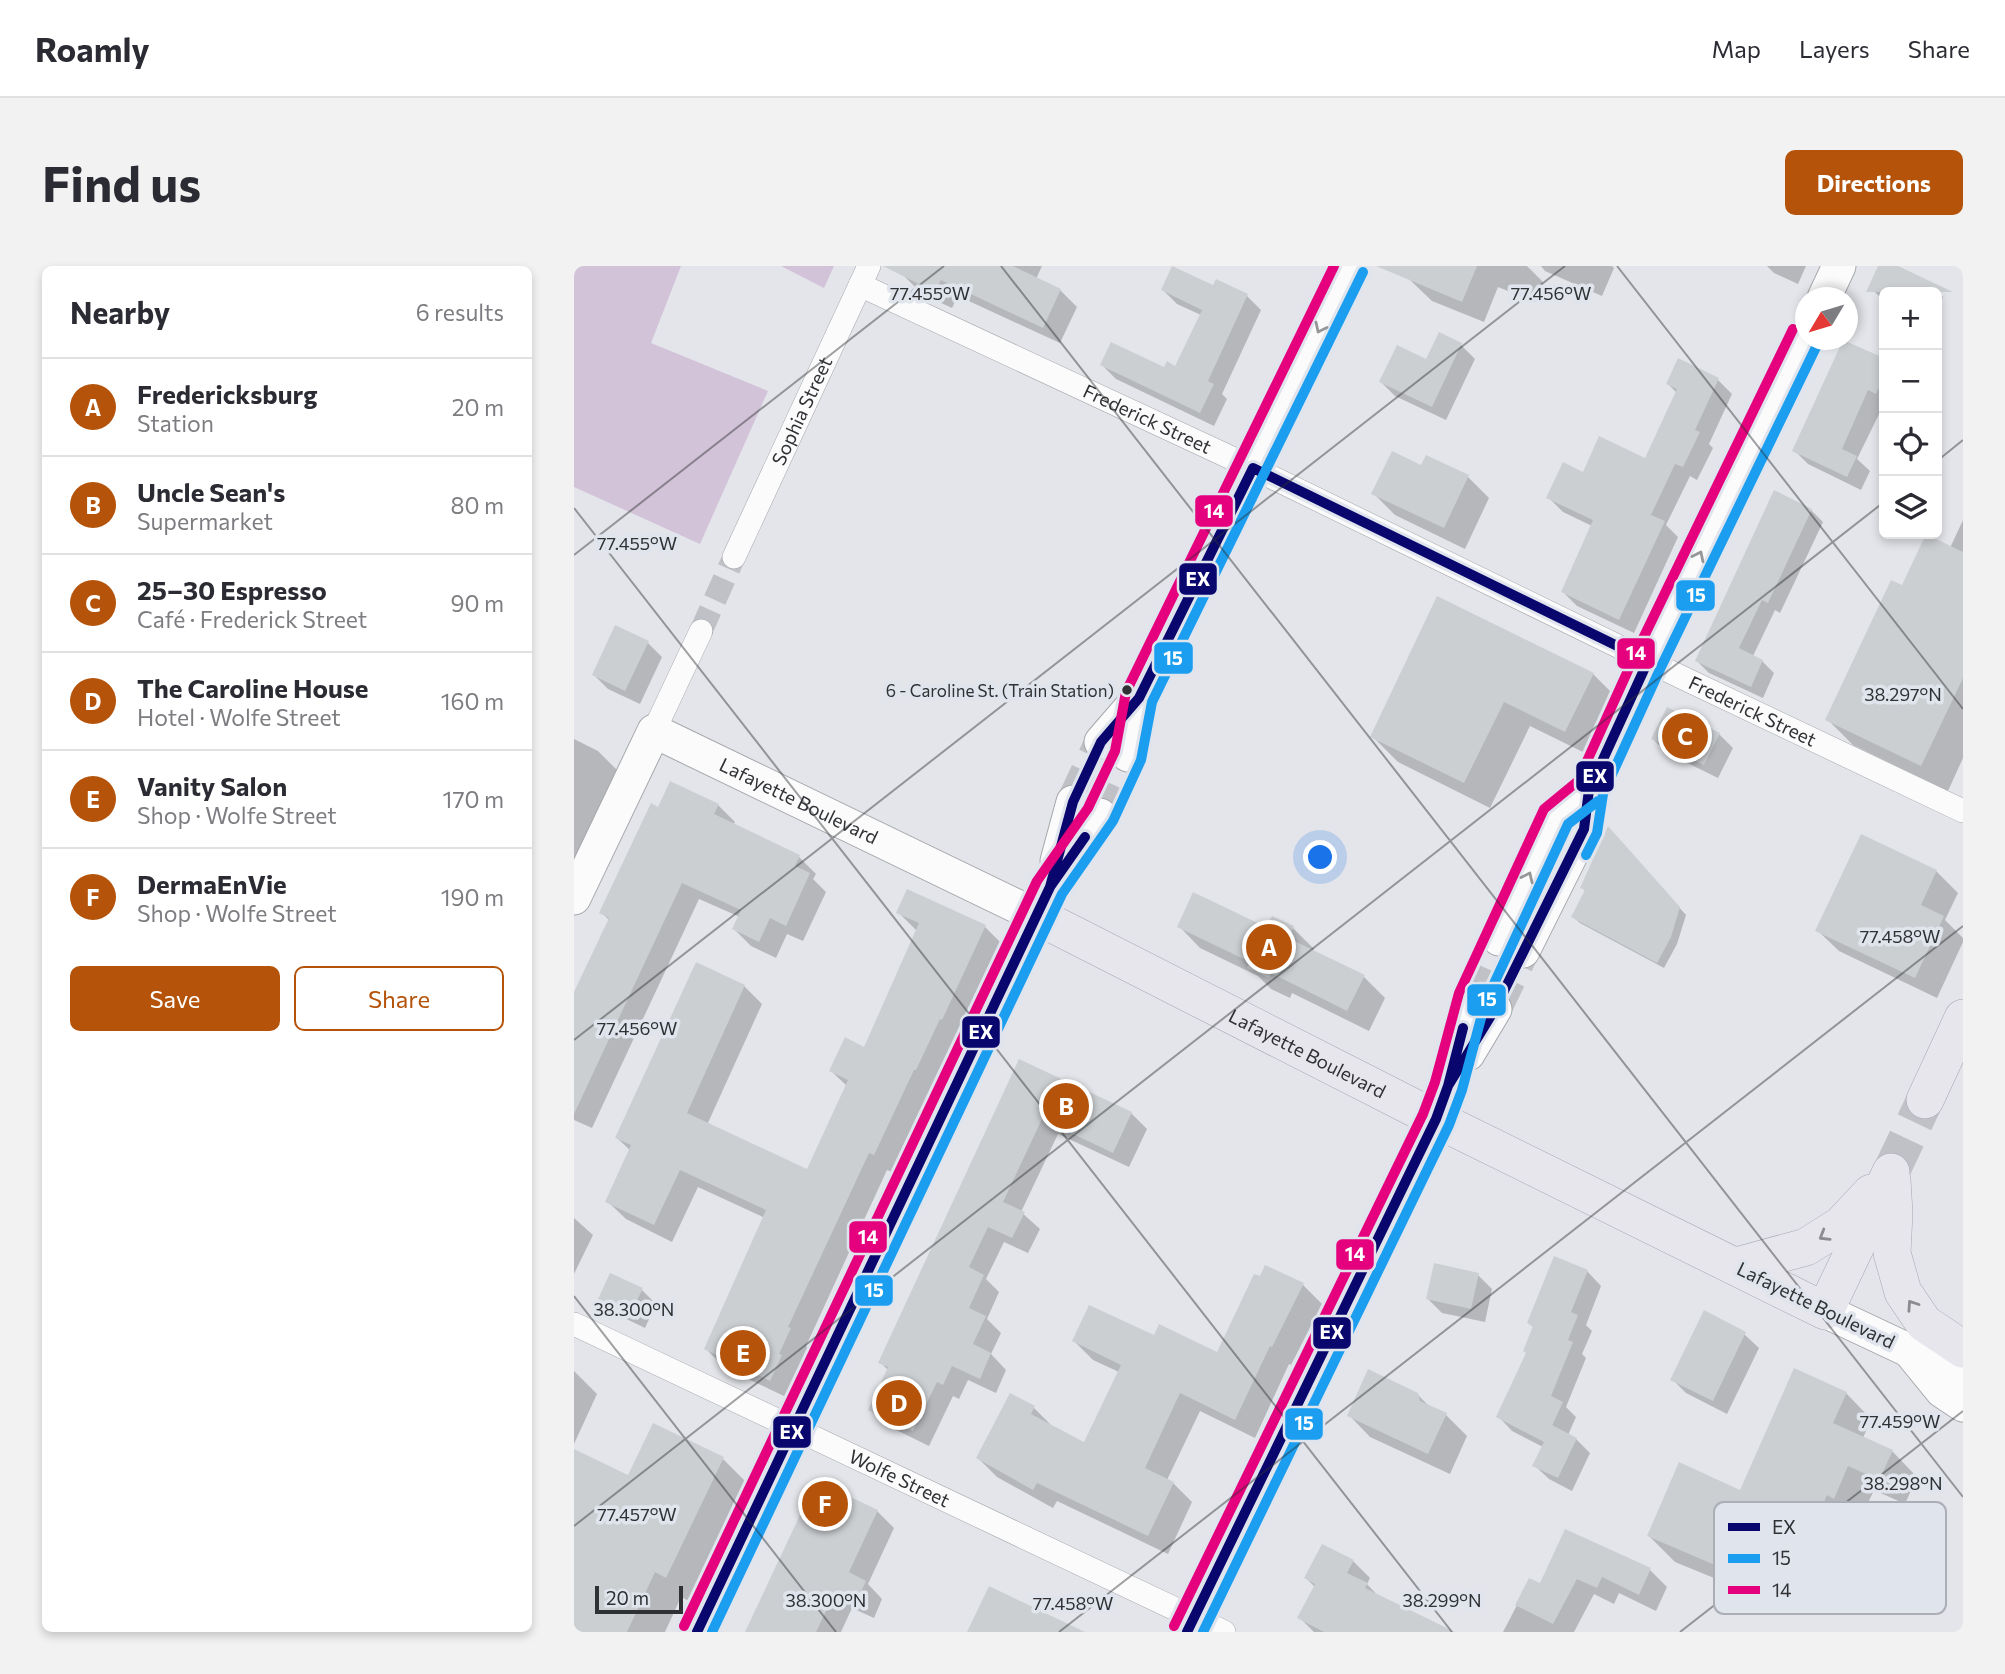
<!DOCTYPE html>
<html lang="en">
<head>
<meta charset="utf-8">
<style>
	:root { --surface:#fff; --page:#f2f2f3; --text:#2b2b33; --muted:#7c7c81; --line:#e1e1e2; --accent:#b45309 }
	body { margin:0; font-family:Commissioner,sans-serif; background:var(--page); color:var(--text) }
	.controls { position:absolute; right:21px; top:21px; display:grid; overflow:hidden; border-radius:10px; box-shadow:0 4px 10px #0003 }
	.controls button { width:63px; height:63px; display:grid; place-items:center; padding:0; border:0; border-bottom:2px solid var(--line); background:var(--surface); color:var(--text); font:35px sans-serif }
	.compass { position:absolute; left:1221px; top:21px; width:63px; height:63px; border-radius:50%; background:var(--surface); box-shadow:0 4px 10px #0003; rotate:232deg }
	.scale { position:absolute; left:21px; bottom:18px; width:88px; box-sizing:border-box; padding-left:7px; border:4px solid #2f3134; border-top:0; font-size:19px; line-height:24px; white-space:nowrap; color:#2f3134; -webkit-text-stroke:5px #e0e4ed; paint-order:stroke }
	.you { position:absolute; left:747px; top:592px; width:24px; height:24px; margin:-18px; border:5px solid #fff; border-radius:50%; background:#1a73e8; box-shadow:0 0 0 10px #1a73e833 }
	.badge { display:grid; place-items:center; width:46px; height:46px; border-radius:50%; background:var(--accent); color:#fff; font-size:23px; font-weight:700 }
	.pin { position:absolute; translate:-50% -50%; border:4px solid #fff; box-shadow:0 2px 7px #0006 }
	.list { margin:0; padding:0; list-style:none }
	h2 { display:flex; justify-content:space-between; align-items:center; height:91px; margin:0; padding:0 28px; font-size:30px }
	h2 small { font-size:23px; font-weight:400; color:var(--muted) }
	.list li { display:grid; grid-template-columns:46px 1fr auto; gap:21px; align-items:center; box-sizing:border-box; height:98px; padding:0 28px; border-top:2px solid var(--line) }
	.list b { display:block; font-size:26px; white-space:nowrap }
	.list p { margin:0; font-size:23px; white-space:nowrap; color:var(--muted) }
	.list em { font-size:23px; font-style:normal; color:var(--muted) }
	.actions { display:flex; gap:14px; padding:21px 28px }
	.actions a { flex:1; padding:16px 0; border:2px solid var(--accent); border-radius:10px; text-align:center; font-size:24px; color:var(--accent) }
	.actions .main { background:var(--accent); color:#fff }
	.icon { flex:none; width:38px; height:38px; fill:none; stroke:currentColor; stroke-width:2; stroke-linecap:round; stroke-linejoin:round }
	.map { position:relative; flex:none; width:1389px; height:1366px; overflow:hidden; border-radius:10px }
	header { display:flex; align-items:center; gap:42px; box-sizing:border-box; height:98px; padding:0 35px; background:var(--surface); border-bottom:2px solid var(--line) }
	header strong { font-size:33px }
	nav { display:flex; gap:38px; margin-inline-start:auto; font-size:24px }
	.intro { display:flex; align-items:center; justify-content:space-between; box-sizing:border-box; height:168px; padding:0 42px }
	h1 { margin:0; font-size:49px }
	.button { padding:18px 32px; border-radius:10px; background:var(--accent); color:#fff; font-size:24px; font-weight:700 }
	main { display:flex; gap:42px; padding:0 42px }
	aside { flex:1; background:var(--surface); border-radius:10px; box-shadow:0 4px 10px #0003 }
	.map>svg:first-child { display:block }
</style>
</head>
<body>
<header>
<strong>Roamly</strong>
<nav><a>Map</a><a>Layers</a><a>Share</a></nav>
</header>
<div class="intro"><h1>Find us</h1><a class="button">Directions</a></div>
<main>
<aside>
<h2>Nearby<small>6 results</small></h2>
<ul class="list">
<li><span class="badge">A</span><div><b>Fredericksburg</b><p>Station</p></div><em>20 m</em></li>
<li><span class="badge">B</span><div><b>Uncle Sean's</b><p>Supermarket</p></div><em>80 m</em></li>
<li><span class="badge">C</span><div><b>25–30 Espresso</b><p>Café · Frederick Street</p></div><em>90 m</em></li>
<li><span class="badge">D</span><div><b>The Caroline House</b><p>Hotel · Wolfe Street</p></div><em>160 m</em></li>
<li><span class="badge">E</span><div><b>Vanity Salon</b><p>Shop · Wolfe Street</p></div><em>170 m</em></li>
<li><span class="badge">F</span><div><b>DermaEnVie</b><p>Shop · Wolfe Street</p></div><em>190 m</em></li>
</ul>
<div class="actions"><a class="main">Save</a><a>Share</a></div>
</aside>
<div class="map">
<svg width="1389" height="1366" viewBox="0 0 1389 1366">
	<rect width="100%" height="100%" fill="#e3e5ea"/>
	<path fill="#d2c3d8" d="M0,0h107l-30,77 117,48 -68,153 -126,-57z
		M207,0h53l-10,22z"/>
	<path fill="#0003" fill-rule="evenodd" d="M336,0h132l-6,13 24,11 17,17 -17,36 -102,-47 -6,12 -30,-14 -17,-17z
		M842,0h111l16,16 -8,20 -37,-15 -14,35 -52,-21 -22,-21z
		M967,0h71l2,2 -12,28 -57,-25z
		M1193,0h39l-8,18 -24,-11z
		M1306,0h14l35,17 14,14 -6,14v-19h-53v9l-14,-14z
		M640,22l33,8 14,14 -39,84 5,5 -13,27 -98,-47 -14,-14 63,5 11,-2 25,-53 -24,-11 -14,-14z
		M866,69l21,10 14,14 -29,61 -51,-24 -14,-14 46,-20z
		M1270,75l40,19v44l-27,55 13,12 -9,19 -53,-26 -14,-14z
		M1105,95l39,19 14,14 -23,50 4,4 -16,32 -7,-4 -24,49 12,12 -44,96 -57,-27 -14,-14 29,-66 -29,-14 -14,-14 35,-24 62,-14 31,-67 -9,-9z
		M848,201l46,10 21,21 -24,51 -70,-34 -21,-21z
		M1237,244l12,12 -43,91 -5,-3 -22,46 9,5 12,12 -11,25 -54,-25 -12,-12z
		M1389,254v238l-15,33 -95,-46 -26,-26 75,-131 48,-40z
		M863,332l156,76 26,26 -28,56 -61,-30 -40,82 -92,-46 -26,-26z
		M74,377l14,14 -22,47 -32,-15 -14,-14z
		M1145,468l14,14 -15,30 -51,-25 -14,-14z
		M0,473l24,12 28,28 -52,111z
		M144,539l17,17 -2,3 66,32 17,17 -3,5 13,13 -23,49 -16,-7 -11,24 -25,-12 -17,-17 6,-12 -41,-18 -107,229 -18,-8v-124l36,-75 -9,-9 58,-103z
		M1040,569l72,80 -9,29 -13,24 -84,-45 -7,-6 13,-25 -4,-5z
		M1287,570l75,35 22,22 -13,27 18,18v4l-26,56 -98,-47 -22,-21z
		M324,646l87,15 18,18 -43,92 -2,-1 -24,51h-2l-40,85 -5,-2 -81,176 2,2 -11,24 2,2 -11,24 -63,-30 -18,-18 58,-132 -67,-31 -26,55 -46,-23 -19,-18 24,-50 -14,-13 127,-152 18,18 -55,121 101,47 39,-86 -16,-15 34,-22 52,-118z
		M605,660l88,4 26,-2 21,21 -1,3 50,24 22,22 -16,33 -77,-38 -2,5 -19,-9 -13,-13 -58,-28z
		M446,795l111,52 16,16 -18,38 -71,-33 -37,78 19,17 -12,24 -24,-11 -18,37 13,13 -12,27 14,14 -10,21 15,16 -10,23 -28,-13 -9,19 -6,-3 -24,50 -43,-21 -16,-15 18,-40 -8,-8z
		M0,952l19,17 -19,39z
		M1013,1005l14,15 -15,39 6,6 -10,23 4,4 -20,49 10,10 -8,18 8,4 14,14 -18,38 -23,-12 -15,-14 9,-18 -31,-16 -14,-15 29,-62 7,-26 -5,-5z
		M904,1009l14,14 -7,33 -43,-9 -14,-14z
		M729,1019l19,19 -31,61 -2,-1 -34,74 -55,-27 -33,69 6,3 19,19 -24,52 -111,-53 -4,7 -56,-31 -19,-19 33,-63 23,13 19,19 31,18 35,-73 -26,-12 -19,-19 81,-3 63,17z
		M68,1024l14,14 -11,24 -31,-15 -14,-14zM40,1039l25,12 -1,3 -24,-11z
		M1170,1068l15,14 -32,66 -41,-21 -14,-14z
		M0,1105l23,23 -23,50z
		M1272,1127l25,26 -8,19 29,13 25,26 -12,27 -31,-14 -15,33 -7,-3 -10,24 -20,-9 -24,52 -40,-18 -10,23 -73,-30 -26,-26 92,-44z
		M843,1128l13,13 16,8 21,21 -17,38 -80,-37 -21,-22z
		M0,1185l55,27 94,-19 26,26 -56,118 -12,-6 -16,35h-91z
		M303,1245l17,17 -26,56 14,15 -8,19 -22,-10 -11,24h-94z
		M992,1265l84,39 17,17 -11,24 -37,-18 -5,11 -20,-10 -20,38h-71l27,-52 11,6z
		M779,1295l17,17 -3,6 12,13 72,35h-137l-15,-15 16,-30 -9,-9z"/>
	<path fill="#cccfd2" d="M309,0h130l48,23 -18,39 -102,-48 -6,12z
		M598,0l41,19 3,-6 32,15 -40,87 6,3 -14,29 -100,-48 11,-23 53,25 3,-6 8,5 27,-56 -41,-20z
		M802,0h101l-15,36z
		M1304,0h20l55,26h-87z
		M865,66l23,11 -30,64 -53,-25 18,-37 29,14z
		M1269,74l41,18v18l-8,18 -8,-4 -26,59 15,7 -10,21 -55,-26z
		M1104,92l41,20 -24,52 5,2 -17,35 -8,-3 -24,51 14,6 -46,99 -58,-28 32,-72 -47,-22 17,-36 20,10 16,-36 46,22 32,-69 -11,-5z
		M818,185l29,14 5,-10 43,20 -25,53 -73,-34z
		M1200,224l38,19 -44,94 -6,-3 -23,48 24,12 -12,27 -56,-26z
		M1352,268l37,18v126l-42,88 -96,-46 66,-140 11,5z
		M863,330l157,77 -29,59 -61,-30 -40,81 -94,-46z
		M41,359l34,16 -24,50 -33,-16z
		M1093,441l53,26 -16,32 -53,-26z
		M96,515l49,23 -5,10 86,41 -5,11 15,7 -24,53 -16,-8 -11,24 -27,-13 9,-19 -59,-27 -108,231v-122l35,-74 -10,-5 52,-110 7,4z
		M1034,560l72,81 -9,30 -14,26 -86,-46 14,-27 -5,-2z
		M1287,568l76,36 -16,35 23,11 -29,62 -100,-47z
		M333,623l79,36 -44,95 -2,-1 -24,51h-2l-40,85 -5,-2 -81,174 3,1 -12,26 3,1 -12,26 -66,-32 62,-139 -86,-40 -26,55 -49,-23 26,-57 -16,-7 81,-176 49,23 -58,128 120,56 41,-89 -19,-9 16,-34 19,10 55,-124 -23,-10z
		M619,626l73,35 6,-11 22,10 -6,12 77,37 -18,36 -76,-38 -2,5 -22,-10 3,-6 -73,-35z
		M445,793l113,53 -19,41 -71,-34 -39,83 22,10 -13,26 -24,-11 -19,40 15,8 -15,33 17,8 -13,28 18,9 -11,26 -28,-13 -9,19 -6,-3 -24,49 -45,-21 20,-43 -10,-4z
		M980,990l34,14 -17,42 7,3 -10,25 5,2 -22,54 12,6 -12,26 1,-3 25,13 -19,40 -26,-12 12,-24 -48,-25 30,-64 -3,-2 10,-25 -6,-3z
		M860,997l45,10 -8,36 -45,-10z
		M691,999l39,18 -32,64 -2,-1 -35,74 -55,-27 -35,75 29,14 -26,54 -111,-53 -4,7 -57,-32 34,-65 25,13 -4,8 53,28 37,-77 -49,-24 17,-36 65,30 5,-11 58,28 37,-78 6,2z
		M36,1007l33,15 -13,27 -32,-16z
		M1130,1044l42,22 -33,69 -43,-21z
		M1220,1102l53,24 -14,31 60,27 -14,30 -31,-14 -14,33 -7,-4 -11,24 -20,-8 -24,52 -40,-18 -10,23 -75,-32 32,-74 61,28z
		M794,1103l50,24 2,8 27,12 -19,41 -81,-38z
		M79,1157l71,34 -58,121 -11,-6 -28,60h-53v-183l54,26z
		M242,1215l62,29 -29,62 17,9 -10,21 -21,-10 -19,40h-71z
		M991,1263l86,39 -12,27 -37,-18 -5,11 -20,-9 -24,45 -38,-19 14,-27 11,5z
		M748,1278l32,16 -7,13 21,10 -3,5 90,44h-131l-27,-14 18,-34 -11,-6z
		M415,1320l96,46h-118z"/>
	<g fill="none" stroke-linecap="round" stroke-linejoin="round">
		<path stroke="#bfc1c6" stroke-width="23" stroke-dasharray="23 11" stroke-linecap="butt" d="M127,365l33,-74"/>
		<path stroke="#bfc1c6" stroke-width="33" stroke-dasharray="33 17" stroke-linecap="butt" d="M499,536l28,-60
			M526,549l28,-60
			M898,732l27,-59
			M921,743l28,-58"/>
		<path stroke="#bfc1c6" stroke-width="37" stroke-dasharray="37 18" stroke-linecap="butt" d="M1317,906l34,-72"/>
		<g stroke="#a5a7ab" stroke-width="24">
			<g id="street">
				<path id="s1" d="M286,19l393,183 426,208 284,135"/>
				<path id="s2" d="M160,291l135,-291"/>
				<path d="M80,465l47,-100"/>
				<path id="s3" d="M0,1058l650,308"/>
			</g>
		</g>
		<g stroke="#a5a7ab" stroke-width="35">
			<g id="secondary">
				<path d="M1250,32l15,-32"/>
				<path d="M527,476l38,-44 211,-432"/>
				<path d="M554,489l10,-55"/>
				<path d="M483,595l16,-59"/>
				<path id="s4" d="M0,632l80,-167 383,185 13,-29 50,-72"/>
				<path d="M925,673l58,-124 32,-25"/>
				<path d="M949,685l61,-122 5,-39 8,-18 209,-437"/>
				<path d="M894,788l27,-45"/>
				<path d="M862,853l12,-33 24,-88"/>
				<path d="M1251,1045l85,40 53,22"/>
				<path d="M1337,1087l31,38 21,14"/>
			</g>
		</g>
		<g stroke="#a8a6b2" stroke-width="38">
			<g id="primary">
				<path d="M1351,834l38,-82"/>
				<path d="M1318,914l2,33 -2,40 11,39 21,31 39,26"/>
				<path d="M1162,1000l70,-19 35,-22 30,-32"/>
				<path id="s5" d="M123,1366l340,-716 399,203 389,192 66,-139"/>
				<path d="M613,1366l249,-513"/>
			</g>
		</g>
		<use href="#street" stroke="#fbfbfc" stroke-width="23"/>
		<use href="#secondary" stroke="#fbfbfc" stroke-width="33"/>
		<use href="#primary" stroke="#e7e6ed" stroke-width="37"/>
		<g stroke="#e0e4ed" stroke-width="16">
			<path id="bus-1" d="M476,621l23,-85 28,-60 38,-44 114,-230 395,193 -59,129 -5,39 -89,180 -47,77
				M123,1366l353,-745 35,-50
				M613,1366l249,-513 12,-33 15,-58"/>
		</g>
		<g stroke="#e0e4ed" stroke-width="16">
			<path id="bus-2" d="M1012,589l11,-22 6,-39 58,-127 158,-326
				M138,1366l350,-738 51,-73 28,-61 11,-58 211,-430
				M629,1366l246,-507 13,-35 23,-87 83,-179 30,-23"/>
		</g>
		<g stroke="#e0e4ed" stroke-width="16">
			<path id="bus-3" d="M110,1360l353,-745 51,-73 27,-57 11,-59 208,-426
				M600,1360l249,-512 12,-32 24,-89 85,-184 34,-28 57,-126 158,-326"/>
		</g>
		<use href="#bus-1" stroke="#09076e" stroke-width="10"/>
		<use href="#bus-2" stroke="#1b9eef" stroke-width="10"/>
		<use href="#bus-3" stroke="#e5007d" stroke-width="10"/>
	</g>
	<defs><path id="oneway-chevron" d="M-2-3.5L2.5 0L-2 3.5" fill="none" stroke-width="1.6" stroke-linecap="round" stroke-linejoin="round" transform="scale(1.75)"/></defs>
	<g stroke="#959698">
		<use href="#oneway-chevron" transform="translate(746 62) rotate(116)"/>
		<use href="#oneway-chevron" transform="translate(1125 290) rotate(-64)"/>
		<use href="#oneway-chevron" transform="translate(954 611) rotate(-65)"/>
	</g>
	<g stroke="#8b8c90">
		<use href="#oneway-chevron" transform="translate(1250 970) rotate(149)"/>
		<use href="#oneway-chevron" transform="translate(1338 1039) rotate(-124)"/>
	</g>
	<path fill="none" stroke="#2f3134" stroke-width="2" stroke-opacity="0.45" d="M427,0l962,1231M1043,0l346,443M1363,195l26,-21M0,242l878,1124M0,289l370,-289M0,774l991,-774M0,1030l262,336M0,1260l1310,-1024M485,1366l904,-706M1106,1366l283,-221"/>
	<circle fill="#2f3134" stroke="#e0e4ed" stroke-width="2.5" cx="553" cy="424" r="6"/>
	<g text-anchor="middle" stroke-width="7" stroke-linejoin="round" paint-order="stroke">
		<g font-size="17" fill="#2f3134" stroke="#e0e4ed" text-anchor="end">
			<text x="540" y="431">6 - Caroline St. (Train Station)</text>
		</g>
		<g font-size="19" fill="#2f3134" stroke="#e0e4ed">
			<text dy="7" stroke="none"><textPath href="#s2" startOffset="161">Sophia Street</textPath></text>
			<text dy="7" stroke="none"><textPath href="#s1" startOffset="317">Frederick Street</textPath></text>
			<text dy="7" stroke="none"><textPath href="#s1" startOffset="989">Frederick Street</textPath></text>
			<text dy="7" stroke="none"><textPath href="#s4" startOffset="346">Lafayette Boulevard</textPath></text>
			<text dy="7" stroke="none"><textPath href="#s5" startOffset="1096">Lafayette Boulevard</textPath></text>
			<text transform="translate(1242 1039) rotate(26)" y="7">Lafayette Boulevard</text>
			<text dy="7" stroke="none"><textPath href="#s3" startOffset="360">Wolfe Street</textPath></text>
		</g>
	</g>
	<rect x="1140" y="1236" width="232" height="112" rx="10" fill="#e0e4ed" stroke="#abaeb6" stroke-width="2"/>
	<rect x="1154" y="1257" width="32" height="8" fill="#09076e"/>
	<rect x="1154" y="1288" width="32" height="9" fill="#1b9eef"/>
	<rect x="1154" y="1320" width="32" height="8" fill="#e5007d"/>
	<g font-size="19" fill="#2f3134">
		<text x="1198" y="1268">EX</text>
		<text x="1198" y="1299">15</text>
		<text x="1198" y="1331">14</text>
	</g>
	<g font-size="18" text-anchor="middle" fill="#2f3134" stroke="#e0e4ed" stroke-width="7" stroke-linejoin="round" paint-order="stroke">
		<text x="356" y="34">77.455°W</text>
		<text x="977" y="34">77.456°W</text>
		<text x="63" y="284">77.455°W</text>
		<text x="1329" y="435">38.297°N</text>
		<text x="1326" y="677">77.458°W</text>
		<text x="63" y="769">77.456°W</text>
		<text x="60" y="1050">38.300°N</text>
		<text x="1326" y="1162">77.459°W</text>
		<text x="1329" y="1224">38.298°N</text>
		<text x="63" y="1255">77.457°W</text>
		<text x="252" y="1341">38.300°N</text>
		<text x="868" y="1341">38.299°N</text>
		<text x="499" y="1344">77.458°W</text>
	</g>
	<g stroke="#e0e4ed" stroke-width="2.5">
		<rect x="620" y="228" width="40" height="34" rx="7" fill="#e5007d"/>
		<rect x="604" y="296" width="40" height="34" rx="7" fill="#09076e"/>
		<rect x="1101" y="313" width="41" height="33" rx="7" fill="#1b9eef"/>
		<rect x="1042" y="371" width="40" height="33" rx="7" fill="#e5007d"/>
		<rect x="579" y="375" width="41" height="34" rx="7" fill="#1b9eef"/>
		<rect x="1001" y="494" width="40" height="33" rx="7" fill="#09076e"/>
		<rect x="892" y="717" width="41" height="34" rx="7" fill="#1b9eef"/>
		<rect x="387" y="749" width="40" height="34" rx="7" fill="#09076e"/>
		<rect x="274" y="954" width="40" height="34" rx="7" fill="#e5007d"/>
		<rect x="761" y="972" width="40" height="33" rx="7" fill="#e5007d"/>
		<rect x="280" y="1008" width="40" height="33" rx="7" fill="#1b9eef"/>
		<rect x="738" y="1050" width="40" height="34" rx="7" fill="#09076e"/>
		<rect x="710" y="1141" width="40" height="34" rx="7" fill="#1b9eef"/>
		<rect x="198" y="1149" width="40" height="34" rx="7" fill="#09076e"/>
	</g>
	<g font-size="19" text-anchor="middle" font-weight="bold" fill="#fff">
		<text x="640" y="252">14</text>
		<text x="624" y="320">EX</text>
		<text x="1122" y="336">15</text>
		<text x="1062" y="394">14</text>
		<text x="599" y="399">15</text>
		<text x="1021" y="517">EX</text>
		<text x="913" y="740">15</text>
		<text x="407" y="773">EX</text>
		<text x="294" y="978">14</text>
		<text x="781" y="995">14</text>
		<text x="300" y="1031">15</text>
		<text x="758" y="1073">EX</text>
		<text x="730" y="1164">15</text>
		<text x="218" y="1173">EX</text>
	</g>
</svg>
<div class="controls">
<button>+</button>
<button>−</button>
<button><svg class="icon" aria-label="locate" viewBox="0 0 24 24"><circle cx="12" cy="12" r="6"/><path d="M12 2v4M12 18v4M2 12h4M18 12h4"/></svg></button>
<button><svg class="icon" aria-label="layers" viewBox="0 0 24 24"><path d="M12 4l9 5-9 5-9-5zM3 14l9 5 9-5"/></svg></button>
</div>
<svg class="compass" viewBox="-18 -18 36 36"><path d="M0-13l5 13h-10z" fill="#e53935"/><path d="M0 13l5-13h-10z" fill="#7c7c81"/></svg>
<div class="scale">20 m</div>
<div class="you"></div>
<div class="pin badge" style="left:695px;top:681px">A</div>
<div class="pin badge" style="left:492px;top:840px">B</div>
<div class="pin badge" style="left:1111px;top:470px">C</div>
<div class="pin badge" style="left:325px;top:1137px">D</div>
<div class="pin badge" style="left:169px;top:1087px">E</div>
<div class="pin badge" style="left:251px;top:1238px">F</div>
</div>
</main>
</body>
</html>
